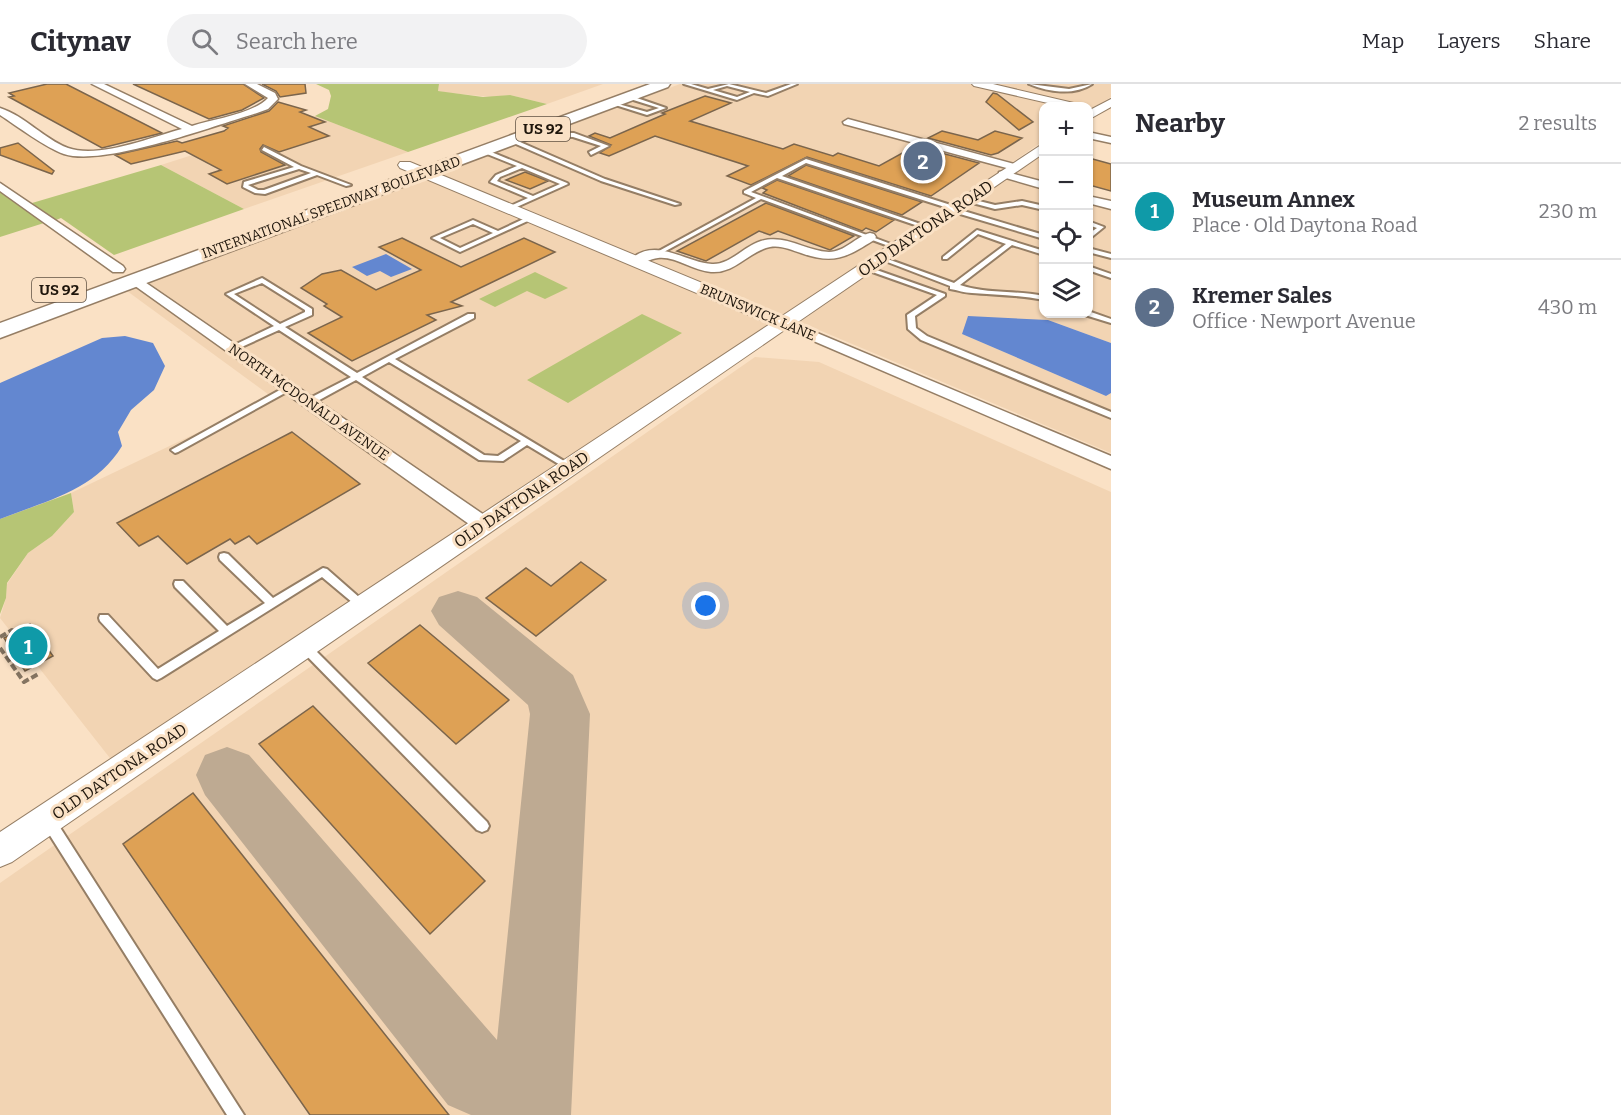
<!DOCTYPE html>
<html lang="en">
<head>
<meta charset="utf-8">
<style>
	:root { --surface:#fff; --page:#f2f2f3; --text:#2b2b33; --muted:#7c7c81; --line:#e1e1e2; --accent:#db2777 }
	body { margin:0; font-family:Bitter,serif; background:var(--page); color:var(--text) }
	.controls { position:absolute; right:18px; top:18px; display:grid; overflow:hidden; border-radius:12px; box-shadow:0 2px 4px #0004 }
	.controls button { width:54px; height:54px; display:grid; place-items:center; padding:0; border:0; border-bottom:2px solid var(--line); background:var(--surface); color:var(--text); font:30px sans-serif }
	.you { position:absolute; left:706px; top:522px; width:21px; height:21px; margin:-15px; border:4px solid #fff; border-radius:50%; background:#1a73e8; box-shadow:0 0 0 9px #1a73e833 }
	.badge { display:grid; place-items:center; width:39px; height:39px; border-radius:50%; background:var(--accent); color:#fff; font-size:20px; font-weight:700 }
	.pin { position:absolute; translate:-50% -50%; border:3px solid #fff; box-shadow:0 2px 6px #0006 }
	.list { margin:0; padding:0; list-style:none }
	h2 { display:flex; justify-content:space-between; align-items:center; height:78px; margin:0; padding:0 24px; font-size:26px }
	h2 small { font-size:20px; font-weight:400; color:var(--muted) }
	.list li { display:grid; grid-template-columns:39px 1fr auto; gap:18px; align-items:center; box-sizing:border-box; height:96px; padding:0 24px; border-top:2px solid var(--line) }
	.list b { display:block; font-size:22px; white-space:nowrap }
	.list p { margin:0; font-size:20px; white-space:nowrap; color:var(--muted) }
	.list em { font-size:20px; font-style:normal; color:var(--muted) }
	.icon { flex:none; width:33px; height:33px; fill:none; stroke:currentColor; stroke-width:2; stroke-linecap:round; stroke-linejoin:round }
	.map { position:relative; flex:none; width:1111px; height:1031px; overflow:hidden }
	header { display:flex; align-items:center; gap:36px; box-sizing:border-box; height:84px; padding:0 30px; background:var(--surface); border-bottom:2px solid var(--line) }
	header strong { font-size:28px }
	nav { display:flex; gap:33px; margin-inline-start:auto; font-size:21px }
	.search { width:420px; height:54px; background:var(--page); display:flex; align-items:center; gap:15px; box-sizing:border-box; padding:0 21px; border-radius:33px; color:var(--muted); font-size:22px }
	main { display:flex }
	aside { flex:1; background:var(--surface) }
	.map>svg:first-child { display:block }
</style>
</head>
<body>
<header>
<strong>Citynav</strong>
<div class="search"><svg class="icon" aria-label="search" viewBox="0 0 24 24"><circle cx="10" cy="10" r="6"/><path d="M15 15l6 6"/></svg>Search here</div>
<nav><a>Map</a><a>Layers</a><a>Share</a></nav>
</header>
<main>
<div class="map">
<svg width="1111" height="1031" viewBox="0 0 1111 1031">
	<rect width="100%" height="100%" fill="#fae1c5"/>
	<path fill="#f2d4b3" d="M439,0h164l-56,20 -37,-9 -18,2 -43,-4 -11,-2z
		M680,0h292l96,22h-24l-1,35 -33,23 -164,-45 -4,2 164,46 -223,151 -138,-56 16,-6 51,15h12l43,-24 7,-2 54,13 10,1 13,-4 27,-18 -11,-4 -35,19 -13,-1 -34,-11 -16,-1 -13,3 -38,22h-8l-48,-14 -14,1 -14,6 -199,-82z
		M984,0h127v13l-20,12z
		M315,32l93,36 -164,57 -83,-44z
		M1043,69v31l-32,-9z
		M427,94l348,145 -292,191 -334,-231z
		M1007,94l36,10 1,126h44l1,-113 22,7v135l-63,-23 -86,14 144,62 5,-3v60l-311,-131z
		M137,203l332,236 -356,239 -113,-144 6,-20 1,-14 21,-31 24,-17 22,-24 -3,-19 201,-96 -145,-106z
		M755,273l64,5 292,130v623h-1111v-232z"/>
	<path fill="#b6c575" d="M316,0h123l-1,7 45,6 27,-2 37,9 -139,48 -93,-36 13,-7 3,-13 -2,-6z
		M161,81l83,44 -130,46 -53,-37 -5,2 -24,-17z
		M0,108l44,31 -44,14z
		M535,188l33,16 -23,11 -18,-8 -32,16 -16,-8z
		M642,230l40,19 -114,70 -41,-23z
		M71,409l3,19 -22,24 -24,17 -21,30 -1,15 -6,16v-95z"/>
	<path fill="#6387d0" d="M386,170l26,15 -21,8 -11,-6 -13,5 -15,-9z
		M968,232l80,4 63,23v50l-5,3 -144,-62z
		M125,252l28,7 12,23 -11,24 -23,20 -13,22 4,14c-27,45 -77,55 -122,73v-136l102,-45z"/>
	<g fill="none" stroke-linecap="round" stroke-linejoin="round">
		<path fill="#beaa92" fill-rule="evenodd" d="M458,507l19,6 96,78 17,39 -19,401h-100l-23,-10 -243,-310 -9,-20 9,-20 22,-8 22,8 248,285 33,-326 -2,-9 -89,-80 -8,-14 8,-14z"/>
	</g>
	<path fill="#dea155" stroke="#7b654c" stroke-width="1.5" d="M47,0h19l96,49 -60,15 -93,-51 5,-1 -5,-3z
		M133,0h110l21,14 -22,12 -33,9z
		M262,0h43l1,9 -26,4 -4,-6z
		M993,9l4,1 36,28 -14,8 -33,-28z
		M705,12l26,7 -41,18 93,28 11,-5 39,12 5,-3 41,13 36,-20 64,17 -48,33 -124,-39 -56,28 -24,-9 21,-10 -93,-30 -46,20 -9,-3 11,-8 -22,-9 6,-3 15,5 55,-24 -3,-1z
		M278,18l28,8 -6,2 25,10 -16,5 20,9 -50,16 -16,-7 -3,4 1,3 24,13 -58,19 -18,-10 12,-4 -36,-19 -54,13 -16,-9 62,-14 5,2 42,-12 4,-3 -5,-2 46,-15z
		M942,47l36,9 17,-9 27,7 -24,15 -7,2 -63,-17z
		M18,59l36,28 -2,3 -52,-19v-7z
		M1089,74l22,6v27l-22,-6z
		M806,81l116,37 -20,13 -114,-39z
		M525,88l23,9 -18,8 -24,-9z
		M777,96l117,40 -18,12 -10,-4 -4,3 -99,-38 4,-3 -5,-2z
		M766,119l88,33 -24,14 -52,-19 -8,4 -11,-4 -53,30 -29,-10z
		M402,154l59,29 63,-29 31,14 -104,50 11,4 -35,9 9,5 -84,41 -44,-28 34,-16 -18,-11 3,-2 -26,-16 21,-14 19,-4 35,20 45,-20 -42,-23z
		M292,348l68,52 -103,60 -8,-8 -14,8 -5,-5 -43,25 -29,-28 -19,10 -22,-23z
		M581,478l25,18 -70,56 -50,-38 40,-30 25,18z
		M30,540l23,32 -28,15 -21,-33z
		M420,541l89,75 -53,44 -88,-81z
		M313,622l172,175 -55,53 -171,-190z
		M193,709l256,322h-139l-187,-271z"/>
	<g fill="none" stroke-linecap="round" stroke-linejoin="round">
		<g stroke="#957e65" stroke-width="4">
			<path id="service" d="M684,0h7l17,5 21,-5 37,9 25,-9h6l-29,12 -14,-3 -17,7zM727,2l23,6 -13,5 -24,-7z
				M1029,0l40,5 23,-5c-18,12 -44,8 -63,0z
				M627,12h4l35,12 -19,7 -38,-12 2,-1 36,10 12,-4 -32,-10z
				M527,48l47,1 35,13 -18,9 -2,-3 12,-6 -28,-9 -48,-2z
				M509,55h4l92,40 75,25 -5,1 -74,-24 -92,-40z
				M264,63l37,19 50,19 -5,1 -29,-11 -52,19 -10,-1 -12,-6 1,-5 50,-15 -32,-17zM299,85l12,4 -47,17h-6l-10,-5z
				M484,65l83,34 1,1 -58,26h-4v-2l22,-10 -38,-16 6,-7 21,-9 -35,-14zM522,84l38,16 -27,12 -36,-15 3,-4z
				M806,75l151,48v2l87,26v4l-94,-28 1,-2 -145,-46 -24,13 147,51 -5,1 -147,-50 -26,14 148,55 -5,1 -133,-49 -99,54 -5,-1 99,-54 -12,-5v-2z
				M967,114l28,7 27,-4 22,5v4l-22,-5 -27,4 -30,-8v-2z
				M530,132l3,2 -1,1 -72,33 -28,-14 41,-18 25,11zM473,140l20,9 -33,15 -20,-10z
				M1088,137l16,6 -16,13v-6l9,-6 -9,-3z
				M977,146l67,21v4l-32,-10 -52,40c25,9 57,5 84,11v4c-24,-5 -48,-5 -72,-7 -8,0 -14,-3 -22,-4v-3l-73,-28 5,-1 72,26 52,-39 -28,-10 -31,25h-4v-2z
				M1088,164l23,6v4l-23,-6z
				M1088,182l23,8v4l-23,-8z
				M864,183h4l77,27v2l-30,20 1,12 11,8 184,76v6l-190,-78 -13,-11 -1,-14 30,-20 -73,-26z
				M262,194l50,31v6l-27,12 72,46 111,-59h6v4l-79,41 179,108 -1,2h-6l-40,-24 -24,16 -24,-1 -123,-80 -44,24h-6v-4l45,-23 -72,-47 -44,20 -7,-2 46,-22 -48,-32zM262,199l43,27v2l-25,12 -46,-30zM389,278l132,79 -23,15 -14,-1 -122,-78z
				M1088,227l23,8v4l-26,-8 3,-1z
				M287,302h3l4,2 -116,64 -3,1 -4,-3z
				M224,469l4,1 45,44 50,-30 4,1 41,36 -1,3h-8l-37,-31 -161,101 -4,2 -4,-2 -53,-57 -1,-3 1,-3h8l50,54 61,-38 -44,-44 -1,-3 1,-3h8l44,45 38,-23 -45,-43 -1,-3 1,-3z
				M304,558l4,1 179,179 2,4 -2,4 -5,2 -5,-2 -177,-181 -2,-3 2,-3z
				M49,732l5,2 190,297h-17l-183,-289 -2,-4 2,-4z"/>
		</g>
		<g stroke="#957e65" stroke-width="3">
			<path id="minor" d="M92,0h12l88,42c22,-7 61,-12 76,-28l-23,-14h12l18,9 3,6 -10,10 -11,4c-44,13 -153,54 -193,41 -18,-6 -47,-28 -64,-39v-7c25,8 44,31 68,40 31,11 83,-11 114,-19z
				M848,35l170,46 2,2 -6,3 -170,-46 -1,-2z
				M1088,48l23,5v6l-23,-5z
				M1003,87l41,11v7l-45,-13v-4z
				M0,99l123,83 2,3 -2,3h-10l-113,-81z
				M1088,112l23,5v8l-23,-6z
				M870,149l4,1 2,3 -2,3c-27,17 -40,25 -73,13 -10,-3 -20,-8 -31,-6 -21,4 -35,27 -59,25 -18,-1 -35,-16 -53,-14 -8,1 -15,5 -22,7l-7,-4c25,-26 57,2 83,3 18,1 32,-18 49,-23 25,-7 44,10 68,11 16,0 26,-15 41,-19z
				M136,192l354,243 3,5 -3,5 -7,2 -7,-2 -345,-246 -2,-3 2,-3z
				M786,236l325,136v13l-330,-142 -2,-3z"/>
		</g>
		<g stroke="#957e65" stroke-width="2">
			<path id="tertiary" d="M972,0h21l85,20 2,2h-19l-87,-20z
				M1111,15v8l-23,13v-9z
				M1044,59v10l-249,171 -3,4 -6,1 -774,533 -12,5v-35l770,-508 -370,-156 -2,-3 2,-3h10l372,154z"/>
		</g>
		<g stroke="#957e65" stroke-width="3">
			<path id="primary" d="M650,0h20l-2,3 -668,251v-15z"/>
		</g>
		<path stroke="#847461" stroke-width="4" stroke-dasharray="7 3" stroke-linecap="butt" d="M0,553l12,-7 2,2
			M0,564l24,34 16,-9
			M8,575l7,-4"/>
		<use href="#service" fill="#fff" fill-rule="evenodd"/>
		<use href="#minor" fill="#fff" fill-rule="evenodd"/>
		<use href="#tertiary" fill="#fff" fill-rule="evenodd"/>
		<use href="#primary" fill="#fff" fill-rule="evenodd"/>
	</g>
	<g text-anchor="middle" stroke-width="6" stroke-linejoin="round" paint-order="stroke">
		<g font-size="14" fill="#1e150b" stroke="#fae1c5">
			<text transform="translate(331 123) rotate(-20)" y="5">INTERNATIONAL SPEEDWAY BOULEVARD</text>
			<text transform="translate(758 228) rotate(23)" y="5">BRUNSWICK LANE</text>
			<text transform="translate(309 318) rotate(35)" y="5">NORTH MCDONALD AVENUE</text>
		</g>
		<g fill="#fae1c5" stroke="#605243" stroke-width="1.5">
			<rect x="516" y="33" width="54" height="24" rx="4.5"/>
			<rect x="32" y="194" width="54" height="24" rx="4.5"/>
		</g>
		<g font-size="15" font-weight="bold" fill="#1e150b">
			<text x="543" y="50">US 92</text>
			<text x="59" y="211">US 92</text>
		</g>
		<g font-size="16" fill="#1e150b" stroke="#fae1c5">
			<text transform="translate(925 144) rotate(-34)" y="6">OLD DAYTONA ROAD</text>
			<text transform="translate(521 415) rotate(-34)" y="6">OLD DAYTONA ROAD</text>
			<text transform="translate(119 687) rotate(-34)" y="6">OLD DAYTONA ROAD</text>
		</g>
	</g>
</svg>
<div class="controls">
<button>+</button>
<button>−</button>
<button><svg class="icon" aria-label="locate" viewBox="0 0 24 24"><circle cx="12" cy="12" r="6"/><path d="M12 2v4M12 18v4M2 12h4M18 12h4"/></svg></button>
<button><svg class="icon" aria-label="layers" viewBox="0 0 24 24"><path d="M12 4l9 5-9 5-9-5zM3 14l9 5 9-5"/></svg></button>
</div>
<div class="you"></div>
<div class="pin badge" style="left:28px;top:562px;background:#0f9aa8">1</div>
<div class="pin badge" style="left:923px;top:77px;background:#5c6f8a">2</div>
</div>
<aside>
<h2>Nearby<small>2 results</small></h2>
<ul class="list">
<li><span class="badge" style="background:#0f9aa8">1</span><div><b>Museum Annex</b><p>Place · Old Daytona Road</p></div><em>230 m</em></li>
<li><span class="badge" style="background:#5c6f8a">2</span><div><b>Kremer Sales</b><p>Office · Newport Avenue</p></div><em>430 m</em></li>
</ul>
</aside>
</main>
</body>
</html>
